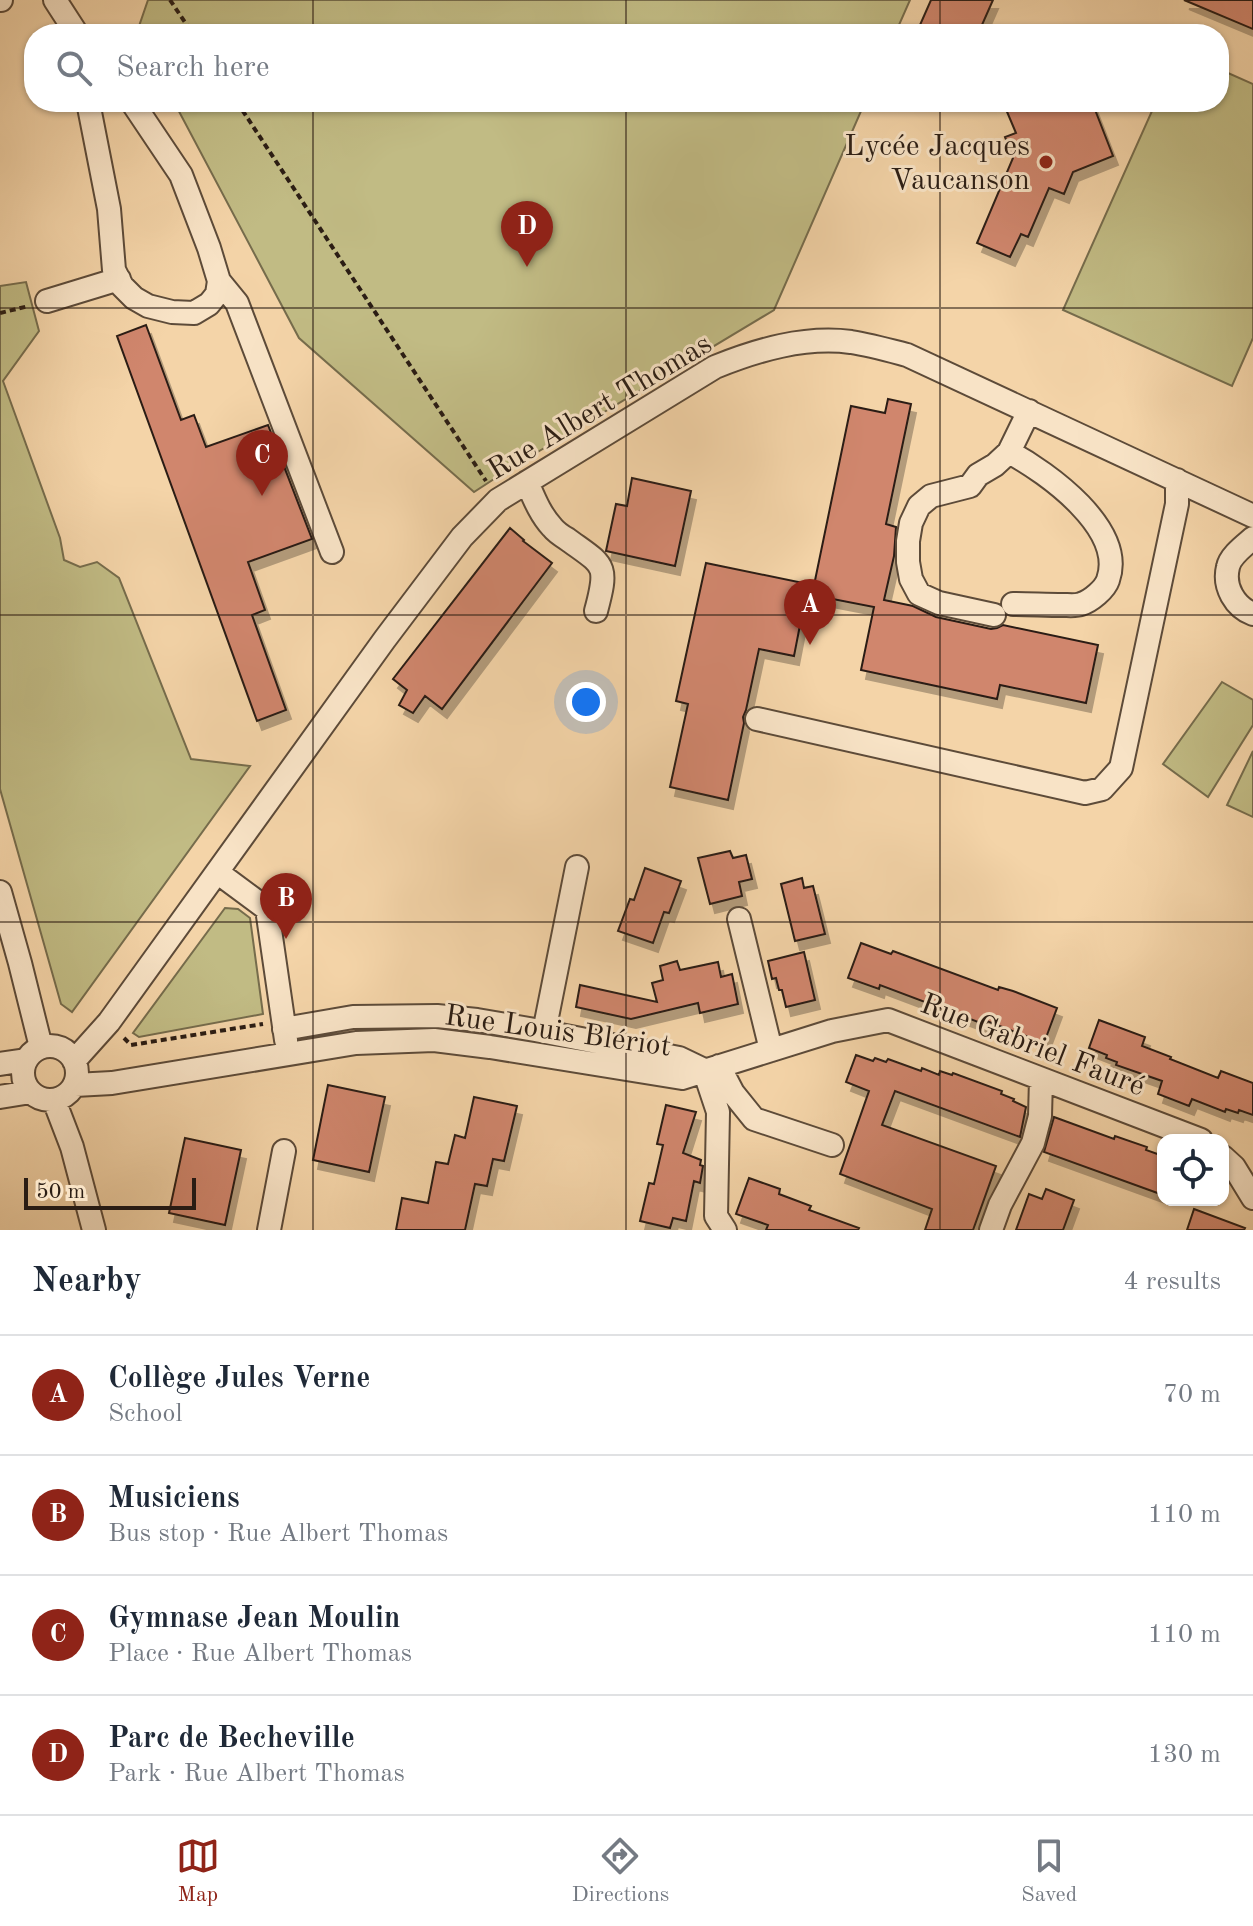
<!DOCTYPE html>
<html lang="en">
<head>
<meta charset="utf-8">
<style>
	:root { --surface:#fff; --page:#f6f6f7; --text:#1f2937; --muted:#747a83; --line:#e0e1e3; --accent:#8f2418 }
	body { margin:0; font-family:"Old Standard TT",serif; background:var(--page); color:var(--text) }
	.controls { position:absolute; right:24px; bottom:24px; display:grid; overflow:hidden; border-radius:16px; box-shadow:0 2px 6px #0004 }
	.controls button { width:72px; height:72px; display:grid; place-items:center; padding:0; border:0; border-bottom:2px solid var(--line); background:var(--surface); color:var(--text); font:40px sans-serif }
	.scale { position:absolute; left:24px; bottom:20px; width:172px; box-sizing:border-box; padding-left:8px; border:4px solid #2b1d14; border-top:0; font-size:22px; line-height:28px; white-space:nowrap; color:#2b1d14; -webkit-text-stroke:6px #f8e3c6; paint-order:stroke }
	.you { position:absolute; left:586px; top:702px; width:28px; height:28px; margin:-20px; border:6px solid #fff; border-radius:50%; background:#1a73e8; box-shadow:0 0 0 12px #1a73e833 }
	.badge { display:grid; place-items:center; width:52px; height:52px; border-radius:50%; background:var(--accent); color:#fff; font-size:26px; font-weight:700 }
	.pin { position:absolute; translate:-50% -66px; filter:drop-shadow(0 2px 4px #0008) }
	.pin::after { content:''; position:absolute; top:42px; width:28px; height:24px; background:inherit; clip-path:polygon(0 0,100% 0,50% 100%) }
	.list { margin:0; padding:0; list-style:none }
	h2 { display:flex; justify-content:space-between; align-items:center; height:104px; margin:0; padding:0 32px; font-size:34px }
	h2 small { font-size:26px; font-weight:400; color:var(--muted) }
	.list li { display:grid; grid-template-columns:52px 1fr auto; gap:24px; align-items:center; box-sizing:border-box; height:120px; padding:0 32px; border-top:2px solid var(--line) }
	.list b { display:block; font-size:30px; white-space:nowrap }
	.list p { margin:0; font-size:26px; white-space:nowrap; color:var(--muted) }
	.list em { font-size:26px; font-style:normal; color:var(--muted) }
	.icon { flex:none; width:44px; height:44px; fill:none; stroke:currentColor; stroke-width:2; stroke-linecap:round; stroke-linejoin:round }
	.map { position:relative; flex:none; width:1253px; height:1230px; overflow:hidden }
	.search { position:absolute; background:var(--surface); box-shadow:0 2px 6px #0004; left:24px; right:24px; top:24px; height:88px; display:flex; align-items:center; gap:20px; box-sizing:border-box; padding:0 28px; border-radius:32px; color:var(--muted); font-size:30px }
	.sheet { height:584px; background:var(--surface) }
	nav { display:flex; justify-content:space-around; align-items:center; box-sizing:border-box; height:112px; border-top:2px solid var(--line); background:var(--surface); font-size:22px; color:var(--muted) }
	nav a { display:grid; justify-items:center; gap:4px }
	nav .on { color:var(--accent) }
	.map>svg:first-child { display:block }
</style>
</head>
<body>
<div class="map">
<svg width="1253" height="1230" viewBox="0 0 1253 1230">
	<defs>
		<filter id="shadow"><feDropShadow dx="5" dy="9" stdDeviation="0" flood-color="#0004"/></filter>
	</defs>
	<rect width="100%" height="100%" fill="#f4d4a8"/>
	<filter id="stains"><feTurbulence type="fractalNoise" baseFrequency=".0025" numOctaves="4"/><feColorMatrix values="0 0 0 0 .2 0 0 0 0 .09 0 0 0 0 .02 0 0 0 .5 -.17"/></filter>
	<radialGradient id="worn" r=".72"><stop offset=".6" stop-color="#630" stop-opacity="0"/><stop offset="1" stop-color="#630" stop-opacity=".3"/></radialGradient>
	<path fill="#c1bb84" stroke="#766c4c" stroke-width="2" d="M148,0h762l-15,34h-757l-1,-2z
		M1219,69l34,15v254l-21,48 -169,-76 93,-208h63z
		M174,102h691l-91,208 -263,158 -37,24 -175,-154z
		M26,282l13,49 -36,50 57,157 4,22 16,7 17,-5 22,16 72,181 59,7 -178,246 -11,-8 -61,-215v-503z
		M1222,682l31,18v25l-45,72 -45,-33z
		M1253,751v66l-26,-12z
		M225,908l13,1 12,9 13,96 -124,23 -6,-4z"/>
	<path fill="#d0866d" stroke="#2b1d14" stroke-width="2" filter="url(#shadow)" d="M931,0h62l-15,34h-62z
		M1184,0h69v29z
		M1018,102h74l21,54 -40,16 -9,22 -15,-6 -21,49 -7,-3 -11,23 -33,-14 36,-85 -8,-21 11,-4 -11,-26z
		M146,325l35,95 13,-5 12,32 62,-22 44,114 -64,23 17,48 -13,5 34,95 -29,11 -140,-385z
		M888,399l23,5 -25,120 10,3 -2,29 -10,44 29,6 23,11 55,12 6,-1 6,-3 95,20 -12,58 -86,-18 -3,14 -136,-29 13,-63 -62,-12 39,-189 34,7z
		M632,478l59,13 -16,75 -69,-15 10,-47 11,2z
		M510,528l14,12 -1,1 29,22 -110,146 -17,-13 -12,17 -14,-8 8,-15 -14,-11z
		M706,563l102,21 -14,72 -35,-7 -13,61 -3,7 1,6 -16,77 -58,-13 18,-83 -12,-3z
		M730,851l3,7 13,-3 6,24 -13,3 3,14 -32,8 -12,-46z
		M645,868l36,13 -12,32 -5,-1 -11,31 -35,-12 12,-32 4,1z
		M802,878l2,10 9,-2 12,48 -30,7 -14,-57z
		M861,943l30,11 2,-3 105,39 1,-3 14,4 44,17 -13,35 -57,-22 -1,4 -106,-40 -1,4 -31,-11z
		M804,952l11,48 -29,7 -4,-17h-3l-3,-12 -4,1 -4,-18z
		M677,961l3,9 38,-8 3,15 11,-3 6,30 -38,9 -2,-10 -67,16 -55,-12 4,-22 77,17 -5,-19 11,-3 -3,-14z
		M1099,1020l46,17 -3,9 29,11 -1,2 48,19 3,-7 32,12v32l-14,-5 -1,3 -12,-4 -1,3 -33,-13 -3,7 -31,-12 4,-13 -46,-16 1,-3 -11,-4 1,-3 -18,-7z
		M856,1055l17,6 2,-3 11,4 2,-3 33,12 1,-3 17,7 1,-4 12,4 1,-2 49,18 -1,3 13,5 -1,2 13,6 -6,30 -125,-46 -13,34 114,41 -23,64h-48l7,-21 -92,-35 29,-83 -23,-9z
		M328,1085l57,12 -16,75 -56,-12z
		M474,1097l43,9 -13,55 -11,-2 -6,27 -12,-2 -10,46h-69l6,-32 26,5 8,-41 12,2 7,-29 10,3z
		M666,1105l30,7 -13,41 18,7 -1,5 3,1 -3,17 -6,-2 -8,40 -13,-3 -3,10 -30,-7 9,-38 5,1 9,-39 -6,-1z
		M1054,1117l60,22 1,-3 32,11 -1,3 17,6v39l-119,-43z
		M185,1138l56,12 -16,75 -56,-12z
		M749,1178l31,11 -1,5 32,12 -2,4 50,18 -1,2h-92l2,-5 -32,-11z
		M1046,1189l28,11 -11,30h-47l13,-36 13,5z
		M1194,1209l51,19 -1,2h-57z"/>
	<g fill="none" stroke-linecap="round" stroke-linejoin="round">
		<g stroke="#5d4b39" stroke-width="26">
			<path id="minor" d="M0,0h1
				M55,0l22,34
				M88,102l21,107 5,61 8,16 12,12 14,8 24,6 22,1 15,-9 8,-10 2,-13 -10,-33 -28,-73 -49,-73
				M219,281l18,22 95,249
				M47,301l72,-22
				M1009,452c39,21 117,77 99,128 -3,9 -17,21 -27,24 -5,2 -13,1 -18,1 -17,0 -33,-1 -50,-1
				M527,482c7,16 13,32 25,45 4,5 10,9 15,12 37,27 42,24 29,72
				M1253,538c-8,7 -23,18 -25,29 -5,20 7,40 25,47
				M994,615l-55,-12 -20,-9 -8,-15 -3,-17v-21l3,-18 8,-17 12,-10 39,-10 8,-11 17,-10 14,-13 20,-41
				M757,719l328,74 17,-4 19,-21 56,-264v-24
				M217,872l50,37 19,131
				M0,892l20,71 21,84
				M739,919l32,131
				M284,1029l69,-12 84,-1 40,4 58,10 144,28 25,12
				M544,1032l33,-165
				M23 1073a27 27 0 1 1 54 0a27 27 0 1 1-54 0Z
				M74,1061l35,-39 276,-383 77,-102 36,-37 217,-133c42,-17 89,-31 136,-25 19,3 37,8 56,13l346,161
				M0,1064l26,-4
				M719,1066l14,27 21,26 78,26
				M704,1070l14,42 -2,104 9,14
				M75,1085l37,-2 244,-40 78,-3 56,7 192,31 150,-47 56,-11 313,120
				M0,1097l31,-5
				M54,1100l18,47 22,83
				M1223,1157l11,10 19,31
				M269,1230l15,-79
				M991,1230l9,-25 33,-62 7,-27 1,-37"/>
		</g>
		<path stroke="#2b1d14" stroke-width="4" stroke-dasharray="6 4" stroke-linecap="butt" d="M170,0l23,34
			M237,102l249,379
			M0,313l29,-7
			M124,1038l7,7 132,-21"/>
		<use href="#minor" stroke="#f8e3c6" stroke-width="22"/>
	</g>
	<path fill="none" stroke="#2b1d14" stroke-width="2" stroke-opacity="0.55" d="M313,0v34M626,0v34M940,0v34M313,102v1128M626,102v1128M940,102v1128M0,308h1253M0,615h1253M0,922h1253"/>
	<circle fill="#8f2418" stroke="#f8e3c6" stroke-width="3" cx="1046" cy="162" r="8"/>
	<g text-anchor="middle" stroke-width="6" stroke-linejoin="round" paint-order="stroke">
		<g font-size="30" fill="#2b1d14" stroke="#f8e3c6" text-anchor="end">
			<text x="1030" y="155">Lycée Jacques<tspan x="1030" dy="34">Vaucanson</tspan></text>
		</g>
		<g font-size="30" fill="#2b1d14" stroke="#f8e3c6">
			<text transform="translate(599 406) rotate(-31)" y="10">Rue Albert Thomas</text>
			<text transform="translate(558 1030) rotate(8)" y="10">Rue Louis Blériot</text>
			<text transform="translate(1033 1044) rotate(21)" y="10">Rue Gabriel Fauré</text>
		</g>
	</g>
	<rect width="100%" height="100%" filter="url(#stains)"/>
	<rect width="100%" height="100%" fill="url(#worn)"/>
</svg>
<div class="controls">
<button><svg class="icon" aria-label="locate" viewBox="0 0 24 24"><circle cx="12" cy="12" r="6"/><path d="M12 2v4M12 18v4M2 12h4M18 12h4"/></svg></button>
</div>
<div class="scale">50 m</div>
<div class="you"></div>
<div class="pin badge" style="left:810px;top:645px">A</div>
<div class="pin badge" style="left:286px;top:939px">B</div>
<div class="pin badge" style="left:262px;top:496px">C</div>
<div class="pin badge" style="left:527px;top:267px">D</div>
<div class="search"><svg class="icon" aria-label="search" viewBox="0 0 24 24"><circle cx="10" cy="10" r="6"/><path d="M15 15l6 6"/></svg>Search here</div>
</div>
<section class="sheet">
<h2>Nearby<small>4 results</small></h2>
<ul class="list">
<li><span class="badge">A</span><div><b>Collège Jules Verne</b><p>School</p></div><em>70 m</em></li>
<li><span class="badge">B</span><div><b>Musiciens</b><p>Bus stop · Rue Albert Thomas</p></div><em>110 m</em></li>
<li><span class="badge">C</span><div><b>Gymnase Jean Moulin</b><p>Place · Rue Albert Thomas</p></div><em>110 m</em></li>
<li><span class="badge">D</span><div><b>Parc de Becheville</b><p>Park · Rue Albert Thomas</p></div><em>130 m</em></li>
</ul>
</section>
<nav>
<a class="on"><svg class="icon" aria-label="map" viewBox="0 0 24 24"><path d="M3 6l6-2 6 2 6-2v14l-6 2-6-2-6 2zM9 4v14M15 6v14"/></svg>Map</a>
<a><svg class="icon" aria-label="directions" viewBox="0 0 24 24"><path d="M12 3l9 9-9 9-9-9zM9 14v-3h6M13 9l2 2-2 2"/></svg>Directions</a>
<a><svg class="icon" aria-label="saved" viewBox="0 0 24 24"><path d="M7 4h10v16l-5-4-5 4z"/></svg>Saved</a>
</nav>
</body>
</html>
